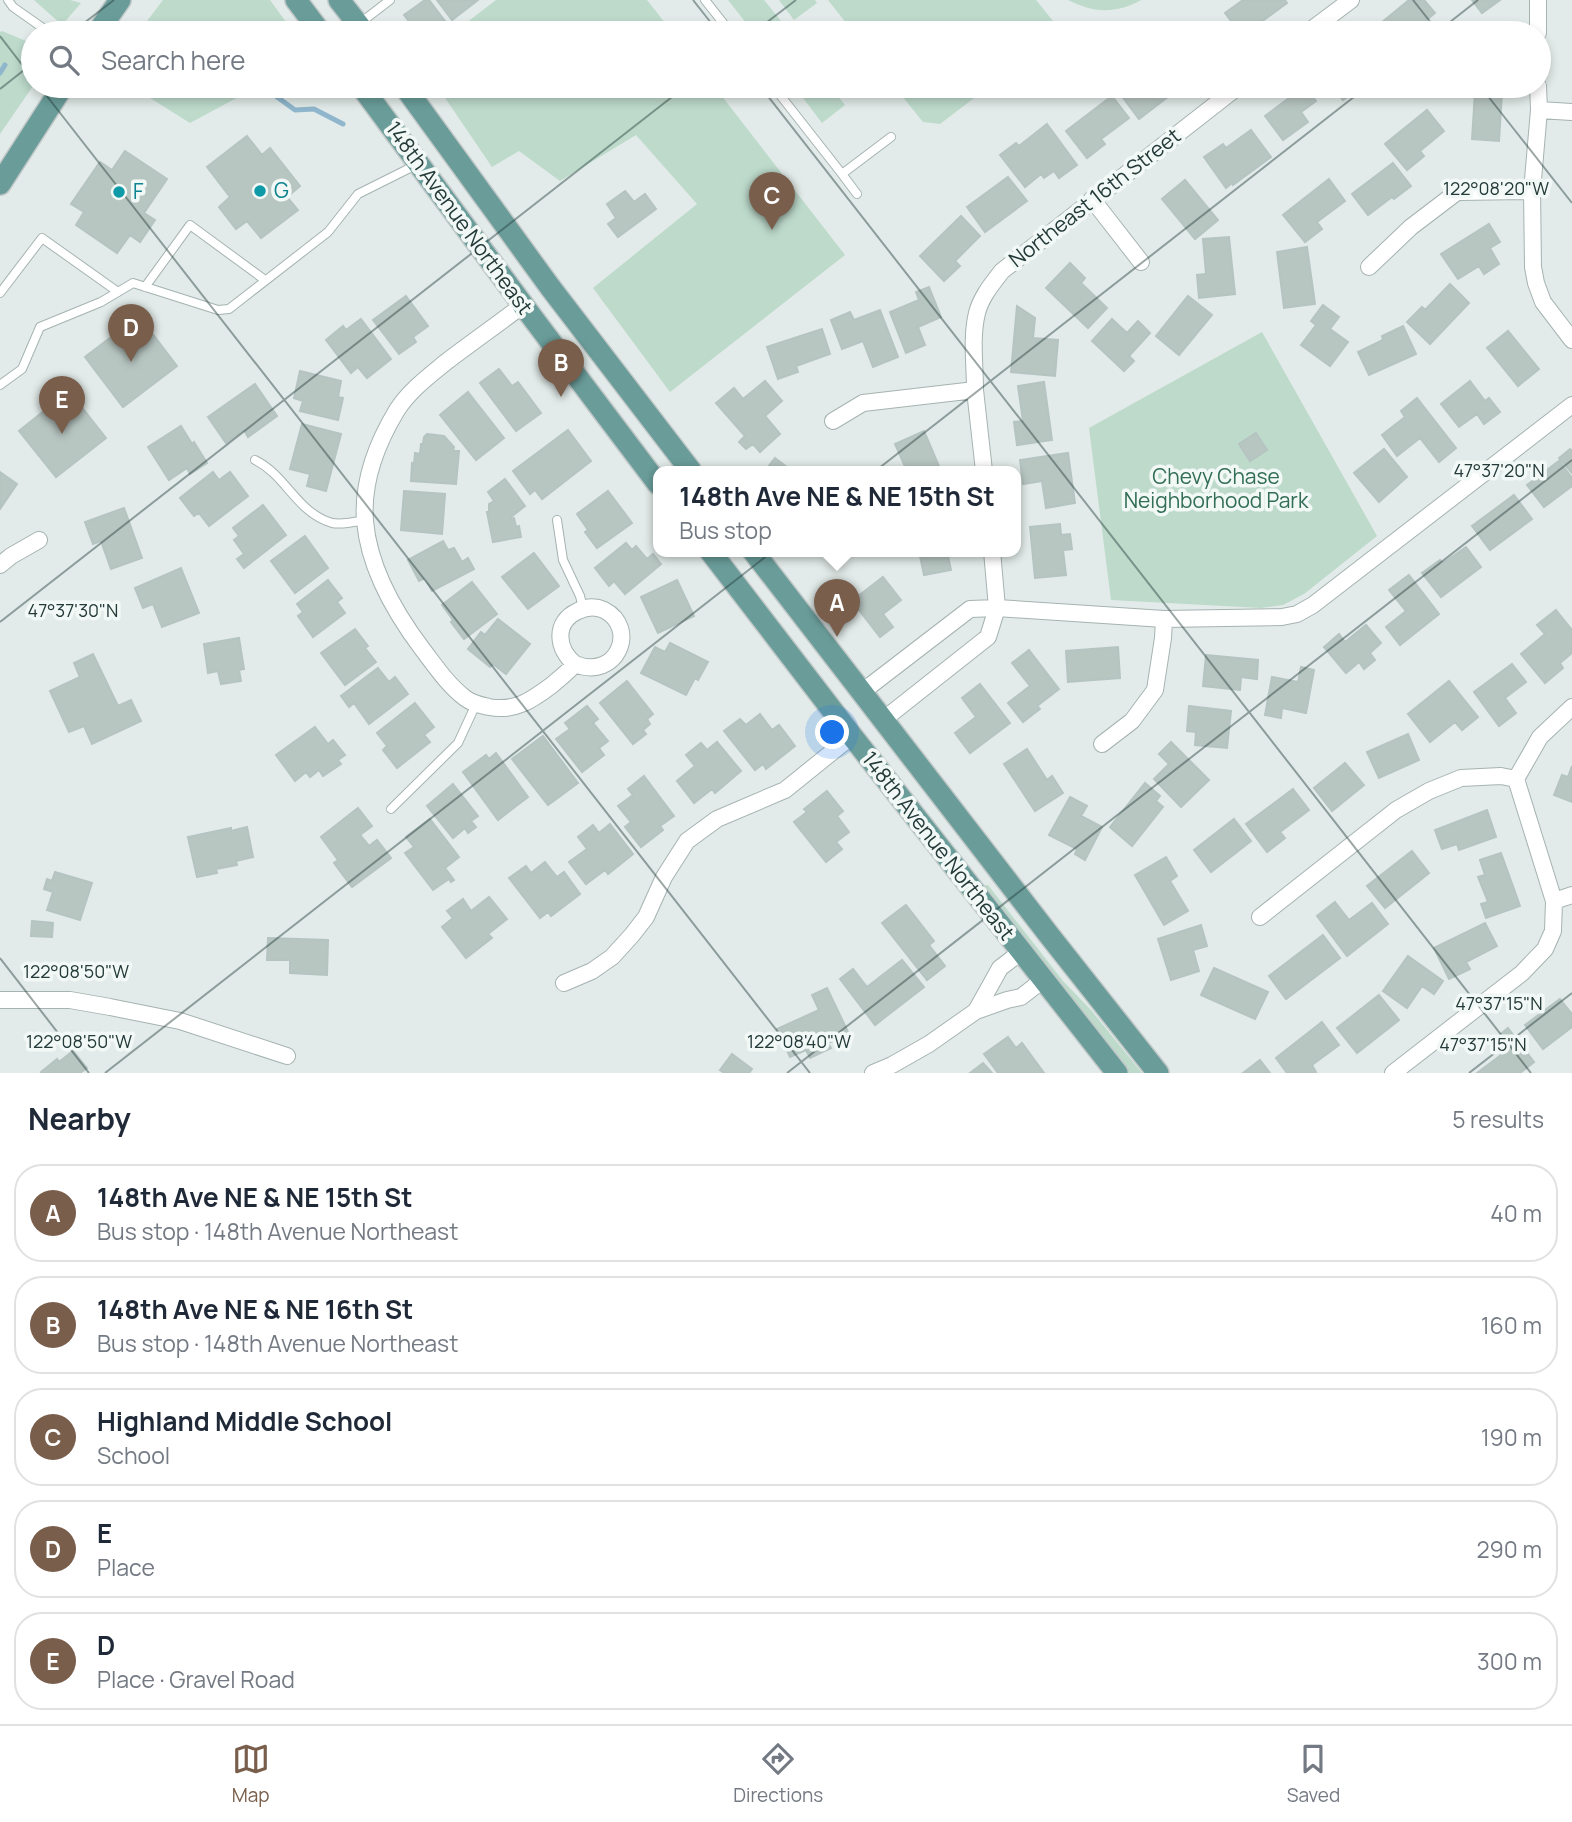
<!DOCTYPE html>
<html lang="en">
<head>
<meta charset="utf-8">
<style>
	:root { --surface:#fff; --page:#f2f2f3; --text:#1f2937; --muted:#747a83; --line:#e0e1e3; --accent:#795e4c }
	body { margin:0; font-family:Manrope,sans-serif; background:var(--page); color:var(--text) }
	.you { position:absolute; left:833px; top:733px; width:24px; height:24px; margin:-18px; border:5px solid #fff; border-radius:50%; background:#1a73e8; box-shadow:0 0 0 10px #1a73e833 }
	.badge { display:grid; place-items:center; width:46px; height:46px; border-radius:50%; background:var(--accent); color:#fff; font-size:23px; font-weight:700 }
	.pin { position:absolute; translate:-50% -58px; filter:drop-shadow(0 2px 4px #0008) }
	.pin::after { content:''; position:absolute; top:37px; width:24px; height:21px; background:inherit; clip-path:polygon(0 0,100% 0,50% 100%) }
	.popup { position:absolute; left:653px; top:466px; width:368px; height:91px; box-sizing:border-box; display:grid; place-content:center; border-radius:14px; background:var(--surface); filter:drop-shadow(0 2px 5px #0005); font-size:23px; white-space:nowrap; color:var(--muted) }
	.popup b { font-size:26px; color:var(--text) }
	.popup::after { content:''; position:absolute; left:50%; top:100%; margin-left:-14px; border:14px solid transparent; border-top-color:var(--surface) }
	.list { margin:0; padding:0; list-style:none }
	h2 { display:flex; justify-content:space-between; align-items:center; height:91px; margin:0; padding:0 28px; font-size:30px }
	h2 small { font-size:23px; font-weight:400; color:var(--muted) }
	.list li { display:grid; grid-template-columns:46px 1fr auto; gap:21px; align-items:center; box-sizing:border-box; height:98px; margin:0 14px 14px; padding:0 14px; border:2px solid var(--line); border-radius:28px }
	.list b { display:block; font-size:26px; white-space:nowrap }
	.list p { margin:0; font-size:23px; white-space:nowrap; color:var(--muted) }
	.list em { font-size:23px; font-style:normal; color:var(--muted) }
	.icon { flex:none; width:38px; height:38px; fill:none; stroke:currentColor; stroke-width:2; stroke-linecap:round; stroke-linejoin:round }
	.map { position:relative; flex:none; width:1572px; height:1073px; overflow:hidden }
	.search { position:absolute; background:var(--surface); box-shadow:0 4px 10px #0003; left:21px; right:21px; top:21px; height:77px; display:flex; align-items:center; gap:18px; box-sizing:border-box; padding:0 24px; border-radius:38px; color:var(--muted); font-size:26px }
	.sheet { height:651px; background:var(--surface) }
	nav { display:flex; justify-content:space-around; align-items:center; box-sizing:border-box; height:98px; border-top:2px solid var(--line); background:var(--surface); font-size:19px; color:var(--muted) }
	nav a { display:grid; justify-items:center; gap:4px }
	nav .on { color:var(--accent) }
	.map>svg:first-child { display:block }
</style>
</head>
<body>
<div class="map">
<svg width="1572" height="1073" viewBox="0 0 1572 1073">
	<rect width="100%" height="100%" fill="#e2ebe9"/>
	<path fill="#bddacb" d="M34,0h36l11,3 -19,22z
		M163,0h107l24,33h-156z
		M496,0h151l26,33h-220z
		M728,0h36l21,26 -9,7h-22z
		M779,0h36l2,3 -23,17z
		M828,0h208l25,31 -3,2h-204z
		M1068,0h73c-25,14 -48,13 -73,0z
		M2,31l31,13v42l-33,48v-102z
		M131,86h128l-69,37z
		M437,86h277l131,169 -175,137 -77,-104 104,-84 -61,-69 -76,46 -41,-30 -27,16z
		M794,86h36l15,19 -23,18z
		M894,86h96l-50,38 -17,-2z
		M1262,332l115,204 -73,58 -21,11 -22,3 -150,-8 -22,-172z
		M985,885h3l75,96 28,29 51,63h-16l-143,-184z"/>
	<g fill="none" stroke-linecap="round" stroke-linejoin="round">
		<path stroke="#8fb6cc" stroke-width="5" d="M0,73l5,-8
			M262,86l33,24 19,-1 29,15"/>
	</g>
	<path fill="#b8c6c2" stroke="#b5c4c1" stroke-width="2" d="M425,0h4l19,25 -12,8h-18l-14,-18z
		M437,0h41l-26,20z
		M1243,0h42l2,3 -41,30h-6l-15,-20z
		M1409,0h15l11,13 -24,20h-32l-4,-5z
		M1472,0h28l-18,13z
		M1216,23l8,10h-22z
		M1495,26v7h-32v-6z
		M1132,86h50l-43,33 -18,-24z
		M1299,86h6l11,15 -15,11 7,10 -25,18 -18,-24 24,-18 -3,-3z
		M1332,86h30l-19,14z
		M1475,92l27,1 -3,48 -27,-2z
		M1112,96l17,22 -28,21 4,5 -18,14 -21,-27z
		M1427,110l17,21 -24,20 4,5 -17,14 -22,-26z
		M1047,124l30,41 -18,13 -5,-7 -10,7 -3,-4 -16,13 -25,-32 16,-12 3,3z
		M1251,130l20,27 -38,28 -1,-2 -6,5 -22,-31 19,-13 3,4z
		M247,136l15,19 8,-7 30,38 -13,11 11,13 -37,28 -14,-17 -11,8 -17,-22 11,-10 -23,-30z
		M125,151l42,28 -23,34 11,7 -15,22 -10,-7 -13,18 -41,-28 8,-13 -13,-8 29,-42 12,8z
		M1393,163l18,23 -17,13 -2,-2 -24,18 -16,-21z
		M1008,177l19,24 -42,31 -18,-25z
		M1329,179l16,22 -28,21 5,7 -17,13 -22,-27z
		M1185,180l33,40 -23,19 -33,-40z
		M625,191l9,11 11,-8 11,15 -38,28 -10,-13 8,-6 -9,-14z
		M961,216l19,20 -25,25 5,5 -16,15 -24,-25z
		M1489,224l11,18 -10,6 9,16 -15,10 -5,-8 -21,13 -17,-25z
		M1229,237l6,57 -36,4 -2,-23 9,-1 -3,-35z
		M1307,247l8,57 -31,4 -7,-56z
		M1070,263l15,15 -4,5 26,25 -19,20 -42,-40z
		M1450,284l19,19 -39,41 -23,-22 15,-15 3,3z
		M929,287l12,30 -23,10 7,18 -19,8 -16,-41 29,-12 -3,-8z
		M406,296l22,30 -15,11 3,5 -17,12 -26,-34z
		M1188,296l24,19 -33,40 -23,-19z
		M1323,305l16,12 -9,12 18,13 -18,24 -29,-21 15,-20 -5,-4z
		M1017,306l18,12 -2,20 25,2 -3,36 -44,-4z
		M880,310l18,47 -25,10 -10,-26 -21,8 -11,-29 19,-8 4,8z
		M139,316l38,50 -54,41 -38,-50z
		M361,319l30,40 -24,19 -9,-11 -7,6 -25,-33 17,-14 3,4z
		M1112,319l15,14 11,-12 12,12 -21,23 5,5 -10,10 -32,-30z
		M1403,326l13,28 -47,21 -11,-23 25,-12 -1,-4z
		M822,329l8,25 -34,12 2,6 -20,7 -11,-32z
		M1508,331l31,38 -21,17 -31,-38z
		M499,369l13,17 6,-4 23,31 -25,18 -36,-48z
		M300,371l41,10 -3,16 5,1 -5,22 -38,-9 3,-10 -9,-3z
		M765,381l17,20 -17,15 15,18 -20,18 -7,-8 -7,5 -7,-7 6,-6 -29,-33 18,-15 9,11z
		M1470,381l15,20 4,-3 11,14 -16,12 -7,-10 -18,13 -18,-23z
		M1044,382l8,58 -35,5 -3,-23 9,-1 -5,-35z
		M255,384l22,32 -29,21 -4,-7 -18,13 -18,-26z
		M69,391l37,47 -50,39 -37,-46z
		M468,392l36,46 -28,22 -36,-45z
		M1417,398l39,50 -17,14 -19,-24 -23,18 -15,-21 23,-18 -4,-6z
		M302,424l39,10 -15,57 -19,-5 3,-12 -20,-5z
		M181,426l11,18 2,-2 13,21 -17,11 -3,-6 -18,12 -21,-33z
		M568,430l23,31 -49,38 -7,-9 -5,4 -17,-23z
		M924,431l17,40h-34l-12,-27z
		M1256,433l11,17 -17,11 -11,-17z
		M427,434l17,2 10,11 -1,4h6l-3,33 -45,-3 1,-18 2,1 1,-11 5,1 1,-10h2l1,-7z
		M1384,449l23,28 -28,25 -25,-29z
		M1570,449l2,2v22l-13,-15z
		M1068,453l7,50 -29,5 -4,-27 -19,3 -3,-24z
		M775,458l17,13h-27z
		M1559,461l13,17v8l-28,21 -17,-22z
		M0,472l17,12 -17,25z
		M213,472l6,8 11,-8 18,24 -39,30 -10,-13 -5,3 -14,-18z
		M505,479l20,27 -14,11v2l3,-1 2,9 3,-1 2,11 -28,5 -6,-30h2v-8l5,-3 -6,-9z
		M404,491l41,3 -3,40 -41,-4z
		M608,491l24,32 -35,25 -12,-16 3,-2 -11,-16z
		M1514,495l18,24 -42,31 -18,-24z
		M263,505l23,30 -42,33 -7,-9 7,-5 -10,-14 5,-4 -6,-8z
		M124,508l18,50 -31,11 -10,-28 -8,3 -8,-22z
		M1060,524l1,11 9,-1 2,15 -9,1 3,25 -31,3 -5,-51z
		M305,536l23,32 -33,25 -24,-32z
		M443,541l5,9 6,-2 8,14 6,-4 6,11 -42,22 -7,-13 -6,3 -11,-21z
		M626,543l6,7 4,-4 11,13 6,-5 8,10 -36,30 -11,-13 -5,5 -14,-18z
		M1466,547l15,20 -40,30 -19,-24 18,-13 3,3z
		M919,551h28l4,19 -27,5z
		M534,553l25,33 -31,23 -26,-32z
		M181,568l18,45 -37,14 -9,-23 -10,4 -8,-20z
		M1409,575l30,39 -39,31 -14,-18 20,-16 -17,-21z
		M883,577l18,23 -18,14 10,13 -13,10 -28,-36z
		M328,580l14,18 -5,4 8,11 -32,24 -15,-21 5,-4 -6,-8z
		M677,580l17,36 -36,17 -17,-36z
		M472,582l25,32 -33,25 -13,-17 2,-2 -11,-15z
		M1556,610l16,20v23l-12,10 3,5 -18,15 -24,-29 24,-20 -8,-9z
		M498,619l32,25 -24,30 -13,-10 -3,3 -22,-18 13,-17 4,3z
		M1366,625l15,18 -11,10 5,7 -11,9 -5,-7 -13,11 -22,-26 15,-13 6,8z
		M355,629l13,17 -3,2 11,14 -31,23 -24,-32z
		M239,638l5,31 -5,1 2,11 -20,3 -3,-13 -10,2 -4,-29z
		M670,643l38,19 -10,18 -3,-2 -9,17 -45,-22 14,-26 10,5z
		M1118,647l2,31 -52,4 -2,-31z
		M1029,650l30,39 -22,17 3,3 -17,13 -15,-19 22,-17 -18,-23z
		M93,654l25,52 13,-6 10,21 -49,23 -8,-18 -15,6 -19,-41 30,-14 -6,-14z
		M1206,655l52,5 -1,19 -16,-2 -1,13 -37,-4z
		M1512,664l14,18 -21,16 11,15 -17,13 -25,-34z
		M1301,667l13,3 -8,43 -24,-5 -1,10 -16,-3 7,-38 26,5z
		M378,668l11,14 6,-5 13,17 -39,30 -15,-21 -5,4 -8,-11z
		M627,681l26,33 -6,5 3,5 -7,6 3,4 -13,10 -33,-41z
		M1449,681l29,36 -16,13 -7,-8 -25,20 -22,-28z
		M980,684l30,39 -40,30 -15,-20 21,-16 -14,-19z
		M415,703l19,24 -10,8 6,7 -33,26 -14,-18 4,-4 -10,-13z
		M587,706l11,13 -5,4 15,18 -9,7 5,7 -22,17 -26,-33 14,-10 -5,-6z
		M1189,706l42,5 -4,37 -32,-3 1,-13 -9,-1z
		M760,714l12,16 7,-5 16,21 -29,23 -3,-5 -8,6 -31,-39 16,-12 6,6z
		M315,727l13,17 5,-4 12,15 -7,5 3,4 -18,12 -4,-6 -9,7 -4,-5 -11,9 -19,-26z
		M1408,734l11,26 -40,18 -12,-26z
		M543,736l35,47 -30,22 -36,-46z
		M717,742l24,29 -26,22 -3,-4 -18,14 -17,-22 18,-15 -9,-11 15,-12 6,7z
		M1171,742l38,38 -28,27 -27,-28 15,-15 -10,-10z
		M1027,749l20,31 5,-4 11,17 -28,18 -31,-47z
		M496,753l32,44 -30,23 -35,-48 23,-17 3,4z
		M1345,763l19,22 -32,26 -18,-23z
		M1572,766v36l-18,-7 8,-20 6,2z
		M644,776l30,40 -14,10 3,4 -22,17 -16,-20 6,-5 -13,-16 15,-11 -5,-6z
		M1145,783l15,13 -4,5 7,6 -31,39 -22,-19z
		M453,784l25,32 -7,5 5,6 -8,6 -3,-5 -12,10 -26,-32z
		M1293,789l16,21 -29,22 5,6 -18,14 -21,-28z
		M827,791l16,20 -6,5 12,16 -13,10 6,7 -16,13 -32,-40 13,-10 -3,-3z
		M1070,797l17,9 -6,10 21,11 -17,33 -10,-6 2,-5 -28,-14z
		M358,808l14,18 -12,9 9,11 8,-6 14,18 -39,29 -18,-24 4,-3 -17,-23z
		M1487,810l9,27 -37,13 -2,-6 -15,5 -7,-19z
		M430,819l29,38 -14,11 9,12 -3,2 -2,-3 -16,11 -28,-37 9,-6 -8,-10z
		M1234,819l17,22 -40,31 -17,-22z
		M610,824l23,30 -25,20 -3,-4 -19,14 -17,-22 18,-13 -9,-12 15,-12 6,8z
		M247,827l6,30 -17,4 1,4 -21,4 1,4 -20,4 -9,-40 43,-9v3z
		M1412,851l17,22 -44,35 -18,-22z
		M1501,853l19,53 -34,12 -5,-14 7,-2 -10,-25 7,-2 -5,-15z
		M1166,857l11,19 -7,5 18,30 -24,14 -29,-50z
		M545,862l12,15 7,-5 16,22 -29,22 -3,-4 -8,6 -31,-40 17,-12 5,7z
		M55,872l37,11 -12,37 -33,-10 6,-18 -9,-3 3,-10 5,2z
		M489,897l18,22 -19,15 4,4 -26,20 -24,-31 11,-9 -6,-7 16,-12 8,12z
		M1335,902l14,18 23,-17 16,21 -41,32 -30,-40z
		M906,905l28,36 -5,4 16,21 -18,14 -45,-57z
		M32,921l21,2 -1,14 -21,-1z
		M1485,923l12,23 -31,16 4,7 -21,10 -15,-31z
		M1201,925l6,21 -14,4 6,21 -28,9 -13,-41z
		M1323,935l17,23 -54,41 -17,-23z
		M268,938l60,2 -1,35 -37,-2v-13h-23z
		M1408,956l35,25 -9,13 -12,-8 -15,22 -24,-17z
		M902,960l22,27 -49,38 -35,-46 13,-10 14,18z
		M1214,968l54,24 -13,27 -54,-24z
		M827,988l22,46 -21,9 3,5 -21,10 -4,-8 -16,7 -13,-28 42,-19 -7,-15z
		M1379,995l20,25 -42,33 -20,-25z
		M1560,999l12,15v13l-29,22 -18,-24z
		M1322,1022l17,23 -27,20 4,7 -2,1h-27l-11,-15z
		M1508,1028l26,34 -14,11h-43l24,-18 -10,-13z
		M1008,1037l8,11 6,-5 22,30h-46l-14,-19z
		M73,1051l14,17 -7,5h-38l-1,-1 16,-13 2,3z
		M732,1054l20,15 -3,4h-25l-4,-3z
		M1260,1060l10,13h-27z
		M983,1063l9,10h-22z"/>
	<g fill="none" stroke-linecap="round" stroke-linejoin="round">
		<g stroke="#a5b3b1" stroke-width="10">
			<path id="service" d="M8,0l5,7 37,26
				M705,0l26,33
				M360,23l30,-23
				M773,86l69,88 49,-37
				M842,174l15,20
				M145,287l45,-62 75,55
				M0,293l42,-55 76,54
				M0,385l22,-16 18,-42 61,-25 32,-19 85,27 11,-1 99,-77 30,-38 58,-29
				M255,460c31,15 42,53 77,63 10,2 23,-1 33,-3
				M557,520l6,40 17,36 3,12
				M391,809l67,-66 18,-39"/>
		</g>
		<g stroke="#a5b3b1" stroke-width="18">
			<path id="minor" d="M1538,0v33
				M1307,33l44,-33
				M1538,86l1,24 -7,81 1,76 3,16 7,19 29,38
				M1539,110l33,2
				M1092,199l49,63
				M1369,267l42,-40 46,-35 75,-1
				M523,305c-25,19 -52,38 -77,57 -17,14 -37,29 -49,48 -20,33 -35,71 -32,111 4,48 30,92 58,129 13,17 25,35 42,48 8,6 15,7 24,9 26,5 43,-7 63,-22 8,-7 16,-13 23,-21 42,17 64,-36 29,-54 -9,-4 -18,-3 -26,1 -25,11 -21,39 -3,53
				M975,390l9,81
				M833,421l30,-18 112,-13c0,-25 -4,-53 2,-77 4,-16 15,-29 25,-42l237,-185
				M0,565l11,-9 28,-16
				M862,692l108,-83 27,-1 167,11
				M883,720l105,-83 9,-29 -5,-57
				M1102,744l30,-23 23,-31 8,-52 1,-19 118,-2 15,-3 16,-9 259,-200
				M1516,779l38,122
				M1260,917l136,-107 33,-19 32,-13 40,-2 15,3 24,-42 32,-30
				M564,983l28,-12 20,-14 20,-22 14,-18 18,-40 23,-36 30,-22 68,-29 67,-54
				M0,1000h70l40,7 70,14 107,35
				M976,1011l24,-43 21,-16
				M873,1073l19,-8 37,-21 47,-33 31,-11 14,-3 22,-17
				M1393,1073l129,-100 23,-24 8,-18 1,-30 18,-6"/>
		</g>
		<g stroke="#c2c8c8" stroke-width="24">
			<path id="primary" d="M296,0l25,33
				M339,0l26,33
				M97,33l23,-33
				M361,86l162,219 135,179
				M404,86l146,201 141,184
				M0,184l63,-98
				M710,551l142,185 265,337
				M753,551l296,384 109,138"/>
		</g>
		<use href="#service" stroke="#fff" stroke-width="8"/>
		<use href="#minor" stroke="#fff" stroke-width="16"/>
		<use href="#primary" stroke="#6a9d9a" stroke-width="21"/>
	</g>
	<path fill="none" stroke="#243b39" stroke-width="2" stroke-opacity="0.45" d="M693,0l26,33M1413,0l26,33M71,33l43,-33M753,33l43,-33M1436,33l42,-33M0,36l33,43M39,86l771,987M760,86l771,987M1480,86l92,117M0,89l33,-26M0,622l686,-536M0,958l89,115M105,1073l1263,-987M787,1073l785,-613M1469,1073l103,-80"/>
	<g fill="#0f9aa8" stroke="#f2f8f6" stroke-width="2.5">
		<circle cx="260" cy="191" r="7"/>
		<circle cx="119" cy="192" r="7"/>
	</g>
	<g text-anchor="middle" stroke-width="7" stroke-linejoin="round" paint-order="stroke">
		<g font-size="21" fill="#0d838f" stroke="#f2f8f6" text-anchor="start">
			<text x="274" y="198">G</text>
			<text x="133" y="199">F</text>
		</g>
		<g font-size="21" fill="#243b39" stroke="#f2f8f6">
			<text transform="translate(1095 198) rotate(-38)" y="7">Northeast 16th Street</text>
			<text transform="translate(459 218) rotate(54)" y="7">148th Avenue Northeast</text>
			<text transform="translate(938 846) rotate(52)" y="7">148th Avenue Northeast</text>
		</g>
		<g font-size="21" fill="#316e55" stroke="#f2f8f6">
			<text x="1216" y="484">Chevy Chase<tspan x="1216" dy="24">Neighborhood Park</tspan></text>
		</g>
	</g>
	<g font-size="18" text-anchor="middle" fill="#243b39" stroke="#f2f8f6" stroke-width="7" stroke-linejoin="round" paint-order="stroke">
		<text x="1496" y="195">122°08'20"W</text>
		<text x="1499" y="477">47°37'20"N</text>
		<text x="73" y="617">47°37'30"N</text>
		<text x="76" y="978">122°08'50"W</text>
		<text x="1499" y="1010">47°37'15"N</text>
		<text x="79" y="1048">122°08'50"W</text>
		<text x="799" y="1048">122°08'40"W</text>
		<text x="1483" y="1051">47°37'15"N</text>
	</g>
</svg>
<div class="you"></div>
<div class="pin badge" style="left:837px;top:637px">A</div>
<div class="popup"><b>148th Ave NE &amp; NE 15th St</b>Bus stop</div>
<div class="pin badge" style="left:561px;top:397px">B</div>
<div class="pin badge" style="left:772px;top:230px">C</div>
<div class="pin badge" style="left:131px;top:362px">D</div>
<div class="pin badge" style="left:62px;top:434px">E</div>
<div class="search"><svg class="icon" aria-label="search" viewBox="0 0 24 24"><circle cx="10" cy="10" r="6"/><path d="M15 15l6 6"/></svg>Search here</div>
</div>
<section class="sheet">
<h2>Nearby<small>5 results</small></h2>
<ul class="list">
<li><span class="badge">A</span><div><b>148th Ave NE &amp; NE 15th St</b><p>Bus stop · 148th Avenue Northeast</p></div><em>40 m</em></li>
<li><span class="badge">B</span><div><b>148th Ave NE &amp; NE 16th St</b><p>Bus stop · 148th Avenue Northeast</p></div><em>160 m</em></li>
<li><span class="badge">C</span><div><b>Highland Middle School</b><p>School</p></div><em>190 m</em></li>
<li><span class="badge">D</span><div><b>E</b><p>Place</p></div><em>290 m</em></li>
<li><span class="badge">E</span><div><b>D</b><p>Place · Gravel Road</p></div><em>300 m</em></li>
</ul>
</section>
<nav>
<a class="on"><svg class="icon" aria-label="map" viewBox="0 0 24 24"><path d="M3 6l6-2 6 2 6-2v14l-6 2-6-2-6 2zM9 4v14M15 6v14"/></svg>Map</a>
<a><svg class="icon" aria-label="directions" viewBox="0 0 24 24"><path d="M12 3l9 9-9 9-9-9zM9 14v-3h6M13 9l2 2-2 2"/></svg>Directions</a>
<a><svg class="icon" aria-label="saved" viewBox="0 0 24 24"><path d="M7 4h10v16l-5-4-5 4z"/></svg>Saved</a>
</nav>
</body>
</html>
